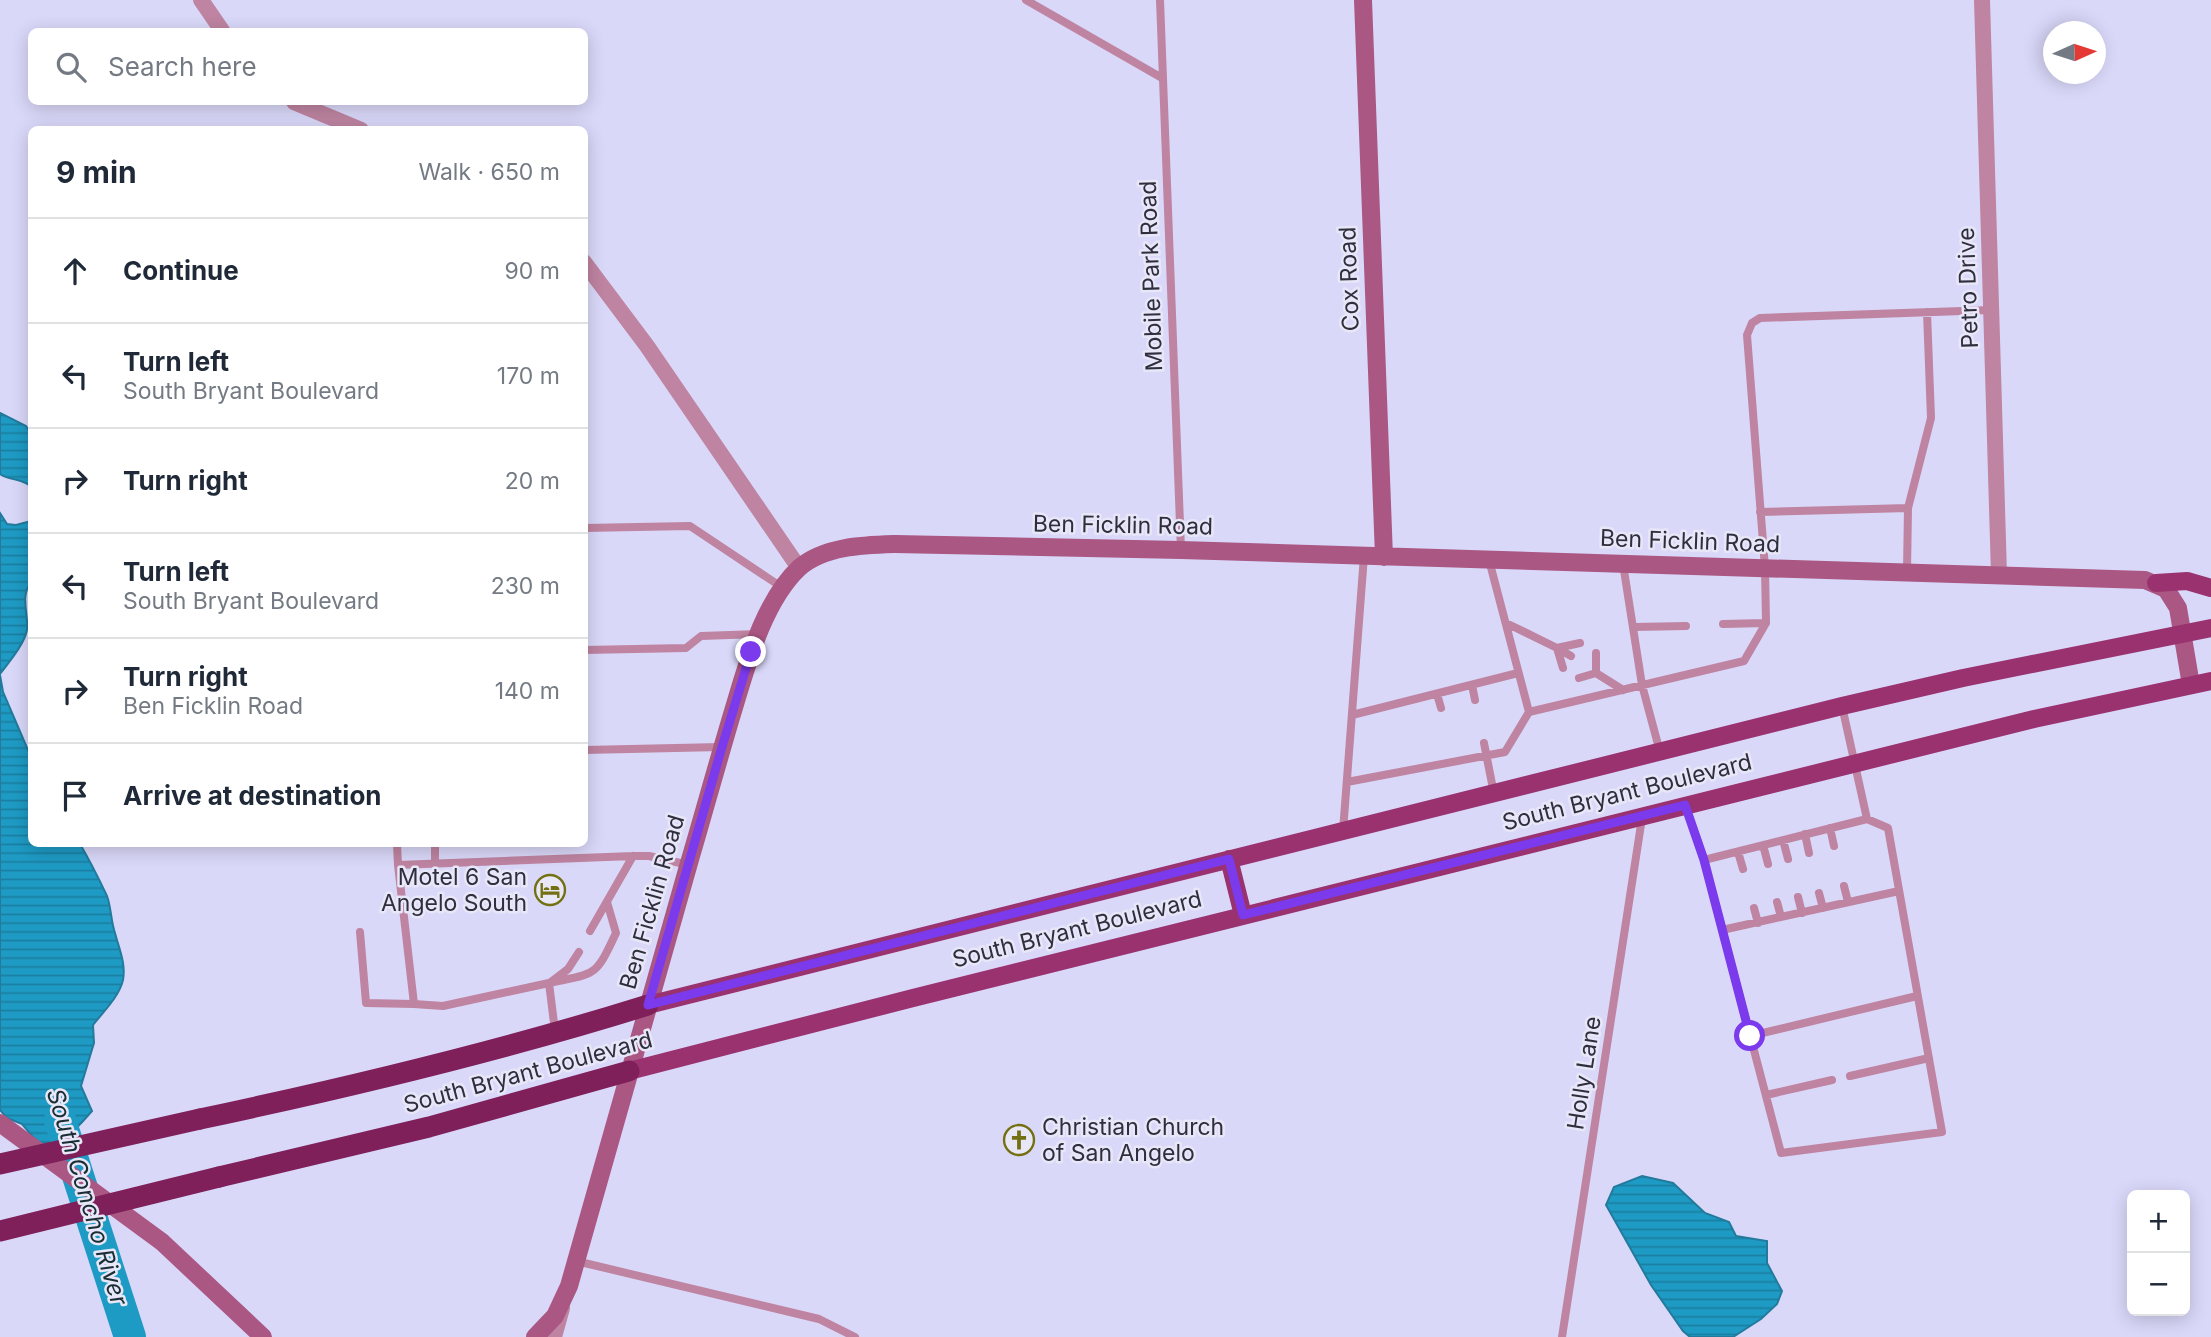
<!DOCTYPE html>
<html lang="en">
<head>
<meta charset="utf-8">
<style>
	:root { --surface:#fff; --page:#f2f2f3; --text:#1f2937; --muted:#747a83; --line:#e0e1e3 }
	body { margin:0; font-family:Inter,sans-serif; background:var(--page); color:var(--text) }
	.controls { position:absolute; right:21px; bottom:21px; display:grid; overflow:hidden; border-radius:10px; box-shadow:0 4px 18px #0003 }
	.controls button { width:63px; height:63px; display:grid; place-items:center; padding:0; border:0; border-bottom:2px solid var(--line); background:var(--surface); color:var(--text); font:35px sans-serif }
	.compass { position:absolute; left:2043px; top:21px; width:63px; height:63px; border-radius:50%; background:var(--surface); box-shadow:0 4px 18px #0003; rotate:87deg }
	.stop { position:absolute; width:21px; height:21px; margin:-16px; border:5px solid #7c3aed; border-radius:50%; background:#fff }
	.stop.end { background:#7c3aed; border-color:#fff; box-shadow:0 2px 7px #0008 }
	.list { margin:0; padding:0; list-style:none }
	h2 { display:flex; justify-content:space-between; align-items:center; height:91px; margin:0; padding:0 28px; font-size:30px }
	h2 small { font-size:23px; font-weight:400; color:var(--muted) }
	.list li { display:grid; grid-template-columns:46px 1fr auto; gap:21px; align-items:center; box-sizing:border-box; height:105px; padding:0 28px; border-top:2px solid var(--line) }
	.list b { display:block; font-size:26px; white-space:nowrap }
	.list p { margin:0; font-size:23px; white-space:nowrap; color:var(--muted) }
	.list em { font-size:23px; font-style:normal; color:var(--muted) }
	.icon { flex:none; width:38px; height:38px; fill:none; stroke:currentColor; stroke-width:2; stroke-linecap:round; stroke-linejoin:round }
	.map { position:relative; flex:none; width:2211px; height:1337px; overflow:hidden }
	.search { position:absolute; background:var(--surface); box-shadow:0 4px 18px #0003; left:28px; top:28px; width:560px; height:77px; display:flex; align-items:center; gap:18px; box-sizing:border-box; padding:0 24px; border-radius:10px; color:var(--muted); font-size:26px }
	.panel { position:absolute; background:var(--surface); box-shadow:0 4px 18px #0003; left:28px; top:126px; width:560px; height:721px; border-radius:10px }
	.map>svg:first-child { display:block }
</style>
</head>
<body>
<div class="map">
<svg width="2211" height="1337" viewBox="0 0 2211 1337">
	<defs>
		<pattern id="water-rules" width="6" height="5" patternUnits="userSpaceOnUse" patternTransform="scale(1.75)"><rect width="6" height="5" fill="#1e9bc5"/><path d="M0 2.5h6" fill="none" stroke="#1b7fa1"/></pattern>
	</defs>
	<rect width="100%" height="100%" fill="#dad8f9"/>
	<path fill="url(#water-rules)" stroke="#237a9c" stroke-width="2" d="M0,413l26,13 5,8v53c-8,-9 -21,-6 -31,-13z
		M0,513l7,11 9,1 15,-4 1,60c-13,15 -3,33 -5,49 -3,15 -18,32 -27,44z
		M0,675l3,17 28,65 1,87h48c10,17 19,35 27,52 4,10 4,26 8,37 4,16 11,30 8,47 -4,17 -20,32 -30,45l1,18 -13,43 11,25c-16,18 -26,32 -53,33l-17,-20 -15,-6 -7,-8z
		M1642,1176l31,7 32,30 24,9 7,14 31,5v22l15,28 -5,13 -16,15 -28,18h-43l-7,-6 -32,-46 -45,-80 8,-18z"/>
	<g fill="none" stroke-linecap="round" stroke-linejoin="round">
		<path stroke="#1e9bc5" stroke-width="32" d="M60,1120l70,217"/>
		<path stroke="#be84a1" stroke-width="8" d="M1026,0l136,78
			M1160,0l21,550
			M1760,512l148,-4 23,-90 -4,-106
			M584,528l106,-2 93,62
			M1489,560l40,152 215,-51 22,-38 -1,-55 -18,-233 5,-12 8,-5 231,-8
			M1623,564l19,121 18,67
			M1907,572l1,-64
			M1506,623l51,25 23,-5
			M1723,624l43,-1
			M1634,627l52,-1
			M1557,648l6,20
			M1557,648l14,8
			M584,650l102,-2 15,-12 58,-2
			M1596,653v20l27,17
			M1579,678l17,-5
			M1472,685l3,15
			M1437,694l4,14
			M1352,715l166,-42
			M1484,743l10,51
			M584,750l137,-3
			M1347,782l158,-30 24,-40
			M1686,807l18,53 163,-41 -25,-113
			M1830,828l4,18
			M1343,831l21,-275
			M1805,834l4,19
			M1783,840l5,19
			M397,844l1,21
			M435,844v19
			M1763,845l5,19
			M1738,852l5,17
			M1704,860l77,293 161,-21 -54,-304 -21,-9
			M1844,886l4,16
			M1819,893l4,15
			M1798,897l4,16
			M1777,902l4,15
			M1754,908l4,15
			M1722,930l177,-39
			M590,931l43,-75
			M360,932l6,71 48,1
			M551,982l17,-13 11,-17
			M549,983c47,-10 46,-5 67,-50l-9,-31
			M555,1031l-6,-48 -106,23 -29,-2 -16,-139 235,-9h16l40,9
			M1750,1036l167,-40
			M1850,1076l79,-18
			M1766,1095l66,-15
			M576,1261l243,58 36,18
			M1562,1337l80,-519"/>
		<path stroke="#be84a1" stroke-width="16" d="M201,0l22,32
			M1982,0l17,575
			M294,102l67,28
			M584,262l63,84 152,222
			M554,1337l8,-29"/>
		<path stroke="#aa5784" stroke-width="18" d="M1363,0l21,557
			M0,1123l162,119 101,95
			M535,1337l20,-21 14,-30c40,-141 80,-282 120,-423 15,-51 29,-102 44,-152 14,-46 30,-109 66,-143 25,-22 65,-23 96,-24l286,6 964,30 21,9 12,19 13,77"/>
		<path stroke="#99326f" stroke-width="18" d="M2156,583l31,-2 24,7
			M1229,859l14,56
			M648,1005l1194,-299 121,-28 248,-50
			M629,1071l284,-73 1121,-279 177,-38"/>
		<path stroke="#7f205a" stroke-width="21" d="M200,1119c151,-32 301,-68 448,-114
			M219,1177l210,-50 200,-56"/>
		<path stroke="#7f205a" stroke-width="21" d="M0,1164l200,-45
			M0,1231l219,-54"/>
	</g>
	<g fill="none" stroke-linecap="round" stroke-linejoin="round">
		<path stroke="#7c3aed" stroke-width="9" d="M751,652l-29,95 -74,258 581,-146 14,56 442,-110 19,55 46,176"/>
	</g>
	<defs>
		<g id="hotel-ring" transform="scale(1.575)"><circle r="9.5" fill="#e8e7f8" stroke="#737011" stroke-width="1.5"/><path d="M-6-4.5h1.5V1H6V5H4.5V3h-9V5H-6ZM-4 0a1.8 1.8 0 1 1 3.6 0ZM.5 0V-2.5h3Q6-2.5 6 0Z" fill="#737011"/></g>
		<g id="church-ring" transform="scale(1.575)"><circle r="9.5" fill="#e8e7f8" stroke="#737011" stroke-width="1.5"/><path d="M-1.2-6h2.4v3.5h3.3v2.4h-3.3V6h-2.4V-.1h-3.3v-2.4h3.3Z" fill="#737011"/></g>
	</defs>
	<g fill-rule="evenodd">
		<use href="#hotel-ring" x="550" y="890"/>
		<use href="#church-ring" x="1019" y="1140"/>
	</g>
	<g text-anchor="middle" stroke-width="5" stroke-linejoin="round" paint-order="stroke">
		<g font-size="23" fill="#2f2e3e" stroke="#e8e7f8">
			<text transform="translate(1151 276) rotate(-92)" y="8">Mobile Park Road</text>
			<text transform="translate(1349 279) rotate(-92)" y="8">Cox Road</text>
			<text transform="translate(1968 288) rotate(-92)" y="8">Petro Drive</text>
			<text transform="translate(1123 525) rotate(1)" y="8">Ben Ficklin Road</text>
			<text transform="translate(1690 541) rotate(2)" y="8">Ben Ficklin Road</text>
			<text transform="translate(1627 792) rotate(-14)" y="8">South Bryant Boulevard</text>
			<text transform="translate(652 902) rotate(-74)" y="8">Ben Ficklin Road</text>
			<text transform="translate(1077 929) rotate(-14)" y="8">South Bryant Boulevard</text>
			<text transform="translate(528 1072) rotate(-15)" y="8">South Bryant Boulevard</text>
			<text transform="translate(1584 1073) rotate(-81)" y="8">Holly Lane</text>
		</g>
		<g font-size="23" fill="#2f2e3e" stroke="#e8e7f8" text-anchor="end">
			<text x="527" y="885">Motel 6 San<tspan x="527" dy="26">Angelo South</tspan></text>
			<text x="1042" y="1135" text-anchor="start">Christian Church<tspan x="1042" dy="26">of San Angelo</tspan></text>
		</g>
		<g font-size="24" font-style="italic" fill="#192d35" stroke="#e8e7f8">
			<text transform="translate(87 1197) rotate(73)" y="8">South Concho River</text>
		</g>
	</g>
</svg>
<div class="controls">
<button>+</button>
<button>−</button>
</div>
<svg class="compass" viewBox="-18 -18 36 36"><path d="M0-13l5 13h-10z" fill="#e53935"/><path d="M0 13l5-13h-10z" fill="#747a83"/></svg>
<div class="stop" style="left:1750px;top:1036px"></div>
<div class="stop end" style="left:751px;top:652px"></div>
<div class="search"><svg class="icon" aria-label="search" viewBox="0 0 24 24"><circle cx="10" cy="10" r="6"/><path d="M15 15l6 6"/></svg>Search here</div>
<section class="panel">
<h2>9 min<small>Walk · 650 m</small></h2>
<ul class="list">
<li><svg class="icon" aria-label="ahead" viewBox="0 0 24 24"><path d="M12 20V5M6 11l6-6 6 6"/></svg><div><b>Continue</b></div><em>90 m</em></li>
<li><svg class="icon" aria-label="left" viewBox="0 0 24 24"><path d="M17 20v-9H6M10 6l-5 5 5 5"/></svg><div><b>Turn left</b><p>South Bryant Boulevard</p></div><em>170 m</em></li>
<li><svg class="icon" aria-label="right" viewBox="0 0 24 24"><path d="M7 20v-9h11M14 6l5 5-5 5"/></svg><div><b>Turn right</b></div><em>20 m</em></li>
<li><svg class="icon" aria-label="left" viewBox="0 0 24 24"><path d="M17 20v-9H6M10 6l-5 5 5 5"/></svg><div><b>Turn left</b><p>South Bryant Boulevard</p></div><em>230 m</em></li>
<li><svg class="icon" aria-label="right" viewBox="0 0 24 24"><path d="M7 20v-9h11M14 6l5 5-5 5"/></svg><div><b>Turn right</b><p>Ben Ficklin Road</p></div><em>140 m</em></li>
<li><svg class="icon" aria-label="arrive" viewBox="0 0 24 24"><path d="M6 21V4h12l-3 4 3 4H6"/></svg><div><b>Arrive at destination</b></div></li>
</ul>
</section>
</div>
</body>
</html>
